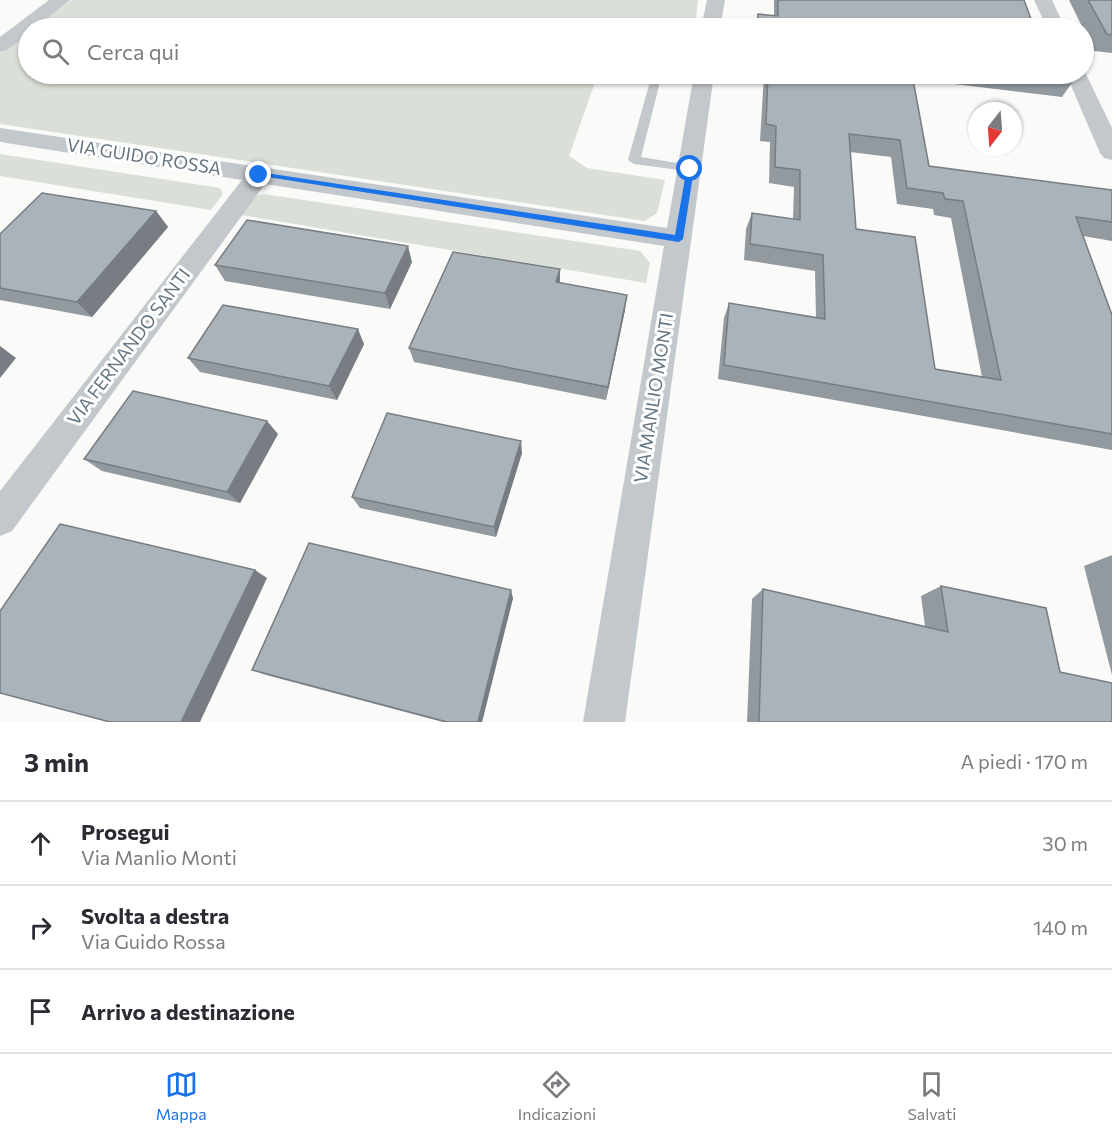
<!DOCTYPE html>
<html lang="it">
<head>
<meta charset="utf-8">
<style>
	:root { --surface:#fff; --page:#f7f7f7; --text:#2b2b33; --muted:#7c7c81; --line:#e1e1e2; --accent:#1a73e8 }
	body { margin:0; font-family:Commissioner,sans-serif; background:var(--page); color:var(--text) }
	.compass { position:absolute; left:968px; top:102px; width:54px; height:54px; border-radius:50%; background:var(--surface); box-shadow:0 2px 4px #0004; rotate:197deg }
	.stop { position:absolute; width:18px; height:18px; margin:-14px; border:4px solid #1a73e8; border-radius:50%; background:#fff }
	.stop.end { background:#1a73e8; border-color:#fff; box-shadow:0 2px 6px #0008 }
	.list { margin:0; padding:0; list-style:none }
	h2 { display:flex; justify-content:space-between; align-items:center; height:78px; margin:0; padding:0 24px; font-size:26px }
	h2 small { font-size:20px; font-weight:400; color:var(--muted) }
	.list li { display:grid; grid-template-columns:39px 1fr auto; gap:18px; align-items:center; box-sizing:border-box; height:84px; padding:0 24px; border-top:2px solid var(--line) }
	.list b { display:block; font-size:22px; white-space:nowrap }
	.list p { margin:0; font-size:20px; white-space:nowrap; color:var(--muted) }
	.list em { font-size:20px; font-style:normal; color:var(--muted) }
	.icon { flex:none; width:33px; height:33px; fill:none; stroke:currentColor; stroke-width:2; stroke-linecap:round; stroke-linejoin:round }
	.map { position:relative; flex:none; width:1112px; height:722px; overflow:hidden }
	.search { position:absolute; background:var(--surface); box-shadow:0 2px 4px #0004; left:18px; right:18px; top:18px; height:66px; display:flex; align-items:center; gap:15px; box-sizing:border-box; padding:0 21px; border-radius:33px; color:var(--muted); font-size:22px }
	.sheet { height:330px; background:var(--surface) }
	nav { display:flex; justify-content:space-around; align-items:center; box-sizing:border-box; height:84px; border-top:2px solid var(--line); background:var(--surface); font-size:16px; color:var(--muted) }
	nav a { display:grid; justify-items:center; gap:3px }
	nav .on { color:var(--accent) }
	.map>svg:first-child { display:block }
</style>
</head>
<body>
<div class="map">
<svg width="1112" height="722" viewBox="0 0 1112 722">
	<rect width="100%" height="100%" fill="#fafaf8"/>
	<path fill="#dadfd7" d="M71,0h627l-3,28h-662z
		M28,32v42h570l-29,82 18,12 78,12 -8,33 -12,8 -645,-97v-71z
		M0,154l220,34 3,6 -12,16 -211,-34z
		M264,194l376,57 10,12 -4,20 -405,-68 14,-19z"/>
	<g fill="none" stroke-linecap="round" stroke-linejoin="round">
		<path fill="#c3c8cc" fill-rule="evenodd" d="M652,74h10l-21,83 49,8 4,1v6l-60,-8 -6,-4z"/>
		<path fill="#c3c8cc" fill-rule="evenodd" d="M49,0h21l-35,28h-7v6l-21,16 -7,2v-15z
			M707,0h18l-5,28h-19z
			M1034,0h18l13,28h-18z
			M1084,70l28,58v32l-8,-2 -4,-5 -34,-79h18z
			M694,74h20l-89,648h-42l81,-476 -399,-62 -253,347 -12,5v-45l242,-311 -242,-38v-14l667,100z"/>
	</g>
	<path fill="#929a9f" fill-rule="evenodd" d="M774,0h250l7,19 20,9h-297l4,-14 16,2z
		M1069,0h43v53l-18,-2z
		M764,74h307l3,6 -12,17 -149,-18 16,87 183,56v19l-29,-5 29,79v135l-394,-71 6,-61 5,-15 87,15 -1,-47 -71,-11 2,-31 6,-16 41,6 1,-32 -25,-4 1,-41 -10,-1zM850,152l41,5 6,47 36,5 1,6 17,3 31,159 -47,-8 -79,-140z
		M156,211l12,16 -76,90 -92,-17v-66z
		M412,262l-22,47 -165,-28 -10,-16z
		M560,269v14l65,27 -19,90 -192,-38 -5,-14z
		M364,344l-27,56 -137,-28 -12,-14z
		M278,434l-38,69 -138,-32 -18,-12z
		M522,453l-26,84 -136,-29 -8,-11z
		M1112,555v120l-28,-109z
		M941,586l119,86 52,50h-365l5,-123 11,-10 162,37 -4,-30z
		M513,598l-31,124h-39l-177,-47 -14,-5z"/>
	<path fill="#777d82" d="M156,211l12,16 -76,90 -15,-15z
		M408,246l4,16 -22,47 -5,-16z
		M560,269v16l-4,-3z
		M627,295l-2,15 -19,90 2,-13z
		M358,329l6,15 -27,56 -8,-14z
		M0,346l16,12 -16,20z
		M267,421l11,13 -38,69 -13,-11z
		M521,441l1,12 -26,84 -2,-10z
		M255,570l12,8 -67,144h-19z
		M511,590l2,8 -31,124h-4z"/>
	<path fill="#aab3b9" stroke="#777d82" stroke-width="1.5" fill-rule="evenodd" d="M778,0h246l7,19 17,2 3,7h-294l1,-14 20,2z
		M1088,0h24v35l-5,-1z
		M768,74h144l17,92 183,24v32l-36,-5 36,98v119l-388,-69 5,-62 96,16 -2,-64 -73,-11 2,-31 48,7v-50l-25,-3 1,-41 -10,-2zM849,134l51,6 7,48 36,5 2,6 18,2 38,179 -66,-11 -20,-132 -59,-8z
		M1014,74h57l3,6z
		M42,193l114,18 -79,91 -77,-14v-54z
		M247,220l161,26 -23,47 -170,-28z
		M453,252l107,17 -4,13 71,13 -19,92 -199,-39z
		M223,305l135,24 -29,57 -141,-28z
		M133,391l134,30 -40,71 -143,-33z
		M387,413l134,28 -27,86 -142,-30z
		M60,524l195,46 -74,152h-71l-110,-29v-82z
		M309,543l202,47 -33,132h-31l-195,-52z
		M941,586l105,22 14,64 52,11v39h-353l4,-133 185,43z"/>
	<path fill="#1a73e8" d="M687,167l7,2 -11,70 -4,3 -424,-67 4,-3 416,63z"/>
	<g text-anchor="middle" stroke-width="6" stroke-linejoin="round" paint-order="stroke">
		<g font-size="18" fill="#657683" stroke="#fff">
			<text transform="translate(144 157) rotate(9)" y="6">VIA GUIDO ROSSA</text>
			<text transform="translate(129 347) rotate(-53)" y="6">VIA FERNANDO SANTI</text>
			<text transform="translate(654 398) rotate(-81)" y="6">VIA MANLIO MONTI</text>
		</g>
	</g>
</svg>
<svg class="compass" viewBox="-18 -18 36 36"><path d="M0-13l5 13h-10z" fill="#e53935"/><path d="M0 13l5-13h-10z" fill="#7c7c81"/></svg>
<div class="stop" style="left:690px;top:169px"></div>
<div class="stop end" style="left:259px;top:175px"></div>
<div class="search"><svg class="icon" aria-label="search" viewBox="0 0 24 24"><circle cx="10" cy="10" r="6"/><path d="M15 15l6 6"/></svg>Cerca qui</div>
</div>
<section class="sheet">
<h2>3 min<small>A piedi · 170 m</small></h2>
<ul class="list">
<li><svg class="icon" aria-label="ahead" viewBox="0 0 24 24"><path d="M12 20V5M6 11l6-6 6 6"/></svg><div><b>Prosegui</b><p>Via Manlio Monti</p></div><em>30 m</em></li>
<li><svg class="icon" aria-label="right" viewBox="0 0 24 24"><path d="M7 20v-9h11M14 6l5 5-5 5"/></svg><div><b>Svolta a destra</b><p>Via Guido Rossa</p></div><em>140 m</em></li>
<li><svg class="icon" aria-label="arrive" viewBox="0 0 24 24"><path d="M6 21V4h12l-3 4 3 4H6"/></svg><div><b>Arrivo a destinazione</b></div></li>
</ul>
</section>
<nav>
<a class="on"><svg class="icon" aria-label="map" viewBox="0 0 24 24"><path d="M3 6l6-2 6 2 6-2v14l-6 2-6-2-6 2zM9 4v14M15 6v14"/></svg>Mappa</a>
<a><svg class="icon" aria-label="directions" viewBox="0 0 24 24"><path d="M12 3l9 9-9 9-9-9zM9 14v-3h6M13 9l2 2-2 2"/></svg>Indicazioni</a>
<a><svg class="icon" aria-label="saved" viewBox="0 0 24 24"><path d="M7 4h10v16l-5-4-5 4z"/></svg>Salvati</a>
</nav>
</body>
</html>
